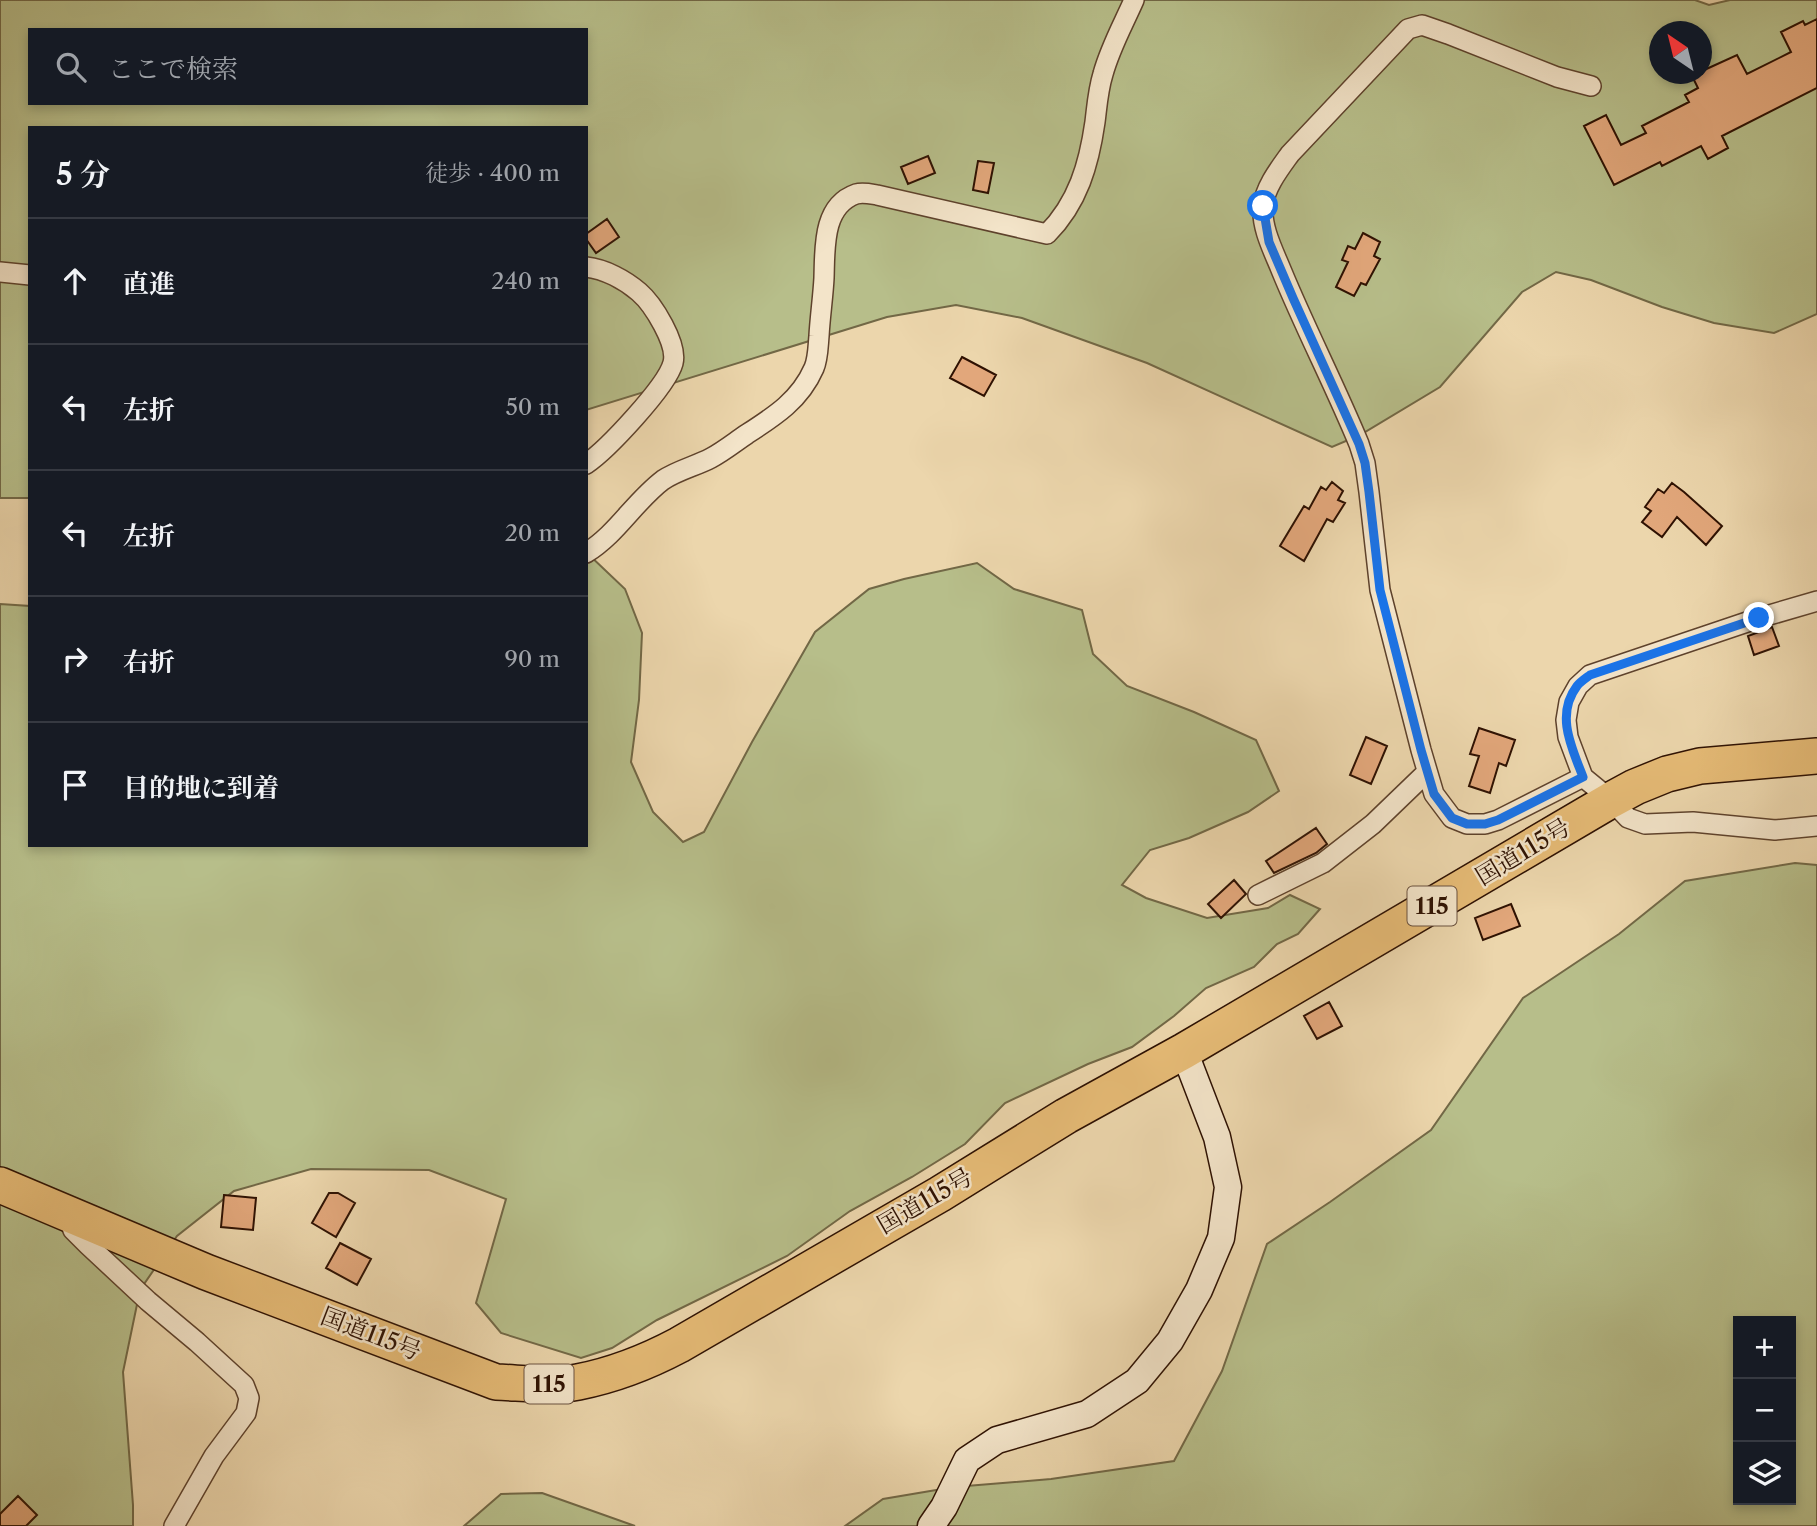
<!DOCTYPE html>
<html lang="ja">
<head>
<meta charset="utf-8">
<style>
	:root { --surface:#171b24; --page:#242831; --text:#f1f3f6; --muted:#9ea1a6; --line:#363941 }
	body { margin:0; font-family:"Libre Caslon Text","Noto Serif JP",serif; background:var(--page); color:var(--text) }
	.controls { position:absolute; right:21px; bottom:21px; display:grid; overflow:hidden; border-radius:0px; box-shadow:0 4px 10px #0003 }
	.controls button { width:63px; height:63px; display:grid; place-items:center; padding:0; border:0; border-bottom:2px solid var(--line); background:var(--surface); color:var(--text); font:35px sans-serif }
	.compass { position:absolute; left:1649px; top:21px; width:63px; height:63px; border-radius:50%; background:var(--surface); box-shadow:0 4px 10px #0003; rotate:325deg }
	.stop { position:absolute; width:21px; height:21px; margin:-16px; border:5px solid #1a73e8; border-radius:50%; background:#fff }
	.stop.end { background:#1a73e8; border-color:#fff; box-shadow:0 2px 7px #0008 }
	.list { margin:0; padding:0; list-style:none }
	h2 { display:flex; justify-content:space-between; align-items:center; height:91px; margin:0; padding:0 28px; font-size:30px }
	h2 small { font-size:23px; font-weight:400; color:var(--muted) }
	.list li { display:grid; grid-template-columns:46px 1fr auto; gap:21px; align-items:center; box-sizing:border-box; height:126px; padding:0 28px; border-top:2px solid var(--line) }
	.list b { display:block; font-size:26px; white-space:nowrap }
	.list em { font-size:23px; font-style:normal; color:var(--muted) }
	.icon { flex:none; width:38px; height:38px; fill:none; stroke:currentColor; stroke-width:2; stroke-linecap:round; stroke-linejoin:round }
	.map { position:relative; flex:none; width:1817px; height:1526px; overflow:hidden }
	.search { position:absolute; background:var(--surface); box-shadow:0 4px 10px #0003; left:28px; top:28px; width:560px; height:77px; display:flex; align-items:center; gap:18px; box-sizing:border-box; padding:0 24px; border-radius:0px; color:var(--muted); font-size:26px }
	.panel { position:absolute; background:var(--surface); box-shadow:0 4px 10px #0003; left:28px; top:126px; width:560px; height:721px; border-radius:0px }
	.map>svg:first-child { display:block }
</style>
</head>
<body>
<div class="map">
<svg width="1817" height="1526" viewBox="0 0 1817 1526">
	<rect width="100%" height="100%" fill="#ecd6ac"/>
	<filter id="stains"><feTurbulence type="fractalNoise" baseFrequency=".00286" numOctaves="4"/><feColorMatrix values="0 0 0 0 .2 0 0 0 0 .09 0 0 0 0 .02 0 0 0 .5 -.17"/></filter>
	<radialGradient id="worn" r=".72"><stop offset=".6" stop-color="#630" stop-opacity="0"/><stop offset="1" stop-color="#630" stop-opacity=".3"/></radialGradient>
	<path fill="#b7be8a" stroke="#726846" stroke-width="2" fill-rule="evenodd" d="M0,0h1695l14,5 21,-5h87v314l-43,19 -60,-10 -52,-16 -71,-27 -35,-8 -34,20 -82,95 -80,48 -28,12 -185,-84 -125,-45 -66,-13 -69,12 -301,93v-282h-556v370h-30zM30,30h556v73h-556zM1660,32h42v42h-42z
		M586,552l39,37 17,44 -3,67 -8,62 22,50 30,30 21,-10 48,-90 63,-110 54,-43 35,-10 73,-16 37,26 68,21 11,44 34,32 67,26 62,28 23,51 -31,21 -59,26 -39,12 -28,35 24,13 61,20 61,-10 22,-13 30,14 -22,25 -21,10 -23,23 -48,21 -32,28 -42,31 -44,17 -83,39 -40,41 -53,33 -62,34 -63,45 -130,64 -45,28 -31,10 -80,-25 -25,-30 30,-104 -77,-29 -118,-1 -77,22 -57,45 -37,54 -17,82 10,133v21h-133v-922l30,2v239h556z
		M1795,863l22,2v661h-972l38,-27 71,-12 97,-8 123,-18 48,-90 45,-127 63,-42 101,-72 92,-132 96,-64 66,-53zM1738,1321h53v179h-53z
		M542,1493l93,33h-171l37,-32z"/>
	<path fill="#e2a77b" stroke="#2e1102" stroke-width="2" d="M1817,19v69l-95,48 6,12 -20,11 -7,-13 -39,20 -2,-4 -46,23 -30,-59 22,-11 15,30 25,-12 -4,-7 47,-24 -4,-7 13,-7 -6,-12 10,-2v-3l35,-16 10,19 44,-22 -10,-20 22,-11 2,4z
		M928,156l7,17 -27,11 -7,-17z
		M978,161l16,2 -6,30 -15,-3z
		M607,219l12,18 -23,16 -10,-14v-5z
		M1363,233l17,9 -6,14 6,3 -14,26 -5,-2 -7,13 -18,-9 12,-25 -6,-2 6,-14 7,3z
		M962,357l34,18 -12,21 -34,-18z
		M1332,482l11,9 -5,9 7,3 -12,19 -6,-3 -23,42 -24,-15 24,-40 5,3 12,-22 5,3z
		M1672,483l12,9 38,34 -16,19 -29,-28 -15,20 -20,-15 9,-11 -6,-4 13,-18 6,4z
		M1772,627l7,19 -25,9 -6,-19z
		M1479,728l36,12 -9,26 -7,-3 -9,30 -21,-7 10,-30 -9,-2z
		M1366,737l21,9 -16,38 -21,-9z
		M1316,828l11,16 -11,9 -42,20 -8,-12z
		M1234,880l12,14 -25,24 -13,-14z
		M1511,904l9,22 -37,14 -8,-22z
		M1329,1002l13,24 -25,13 -13,-23z
		M329,1193h9l17,10 -19,34 -24,-14z
		M224,1195l32,3 -3,32 -32,-3z
		M340,1243l31,16 -14,26 -31,-17z
		M18,1496l19,19 -11,11h-26v-12z"/>
	<g fill="none" stroke-linecap="round" stroke-linejoin="round">
		<g stroke="#5e422c" stroke-width="22">
			<path id="street" d="M586,267c19,2 39,13 53,25 14,12 39,52 34,71 -6,23 -66,87 -87,101
				M0,272l30,3
				M586,553c31,-19 48,-51 77,-73 15,-10 33,-14 48,-22 13,-7 24,-16 36,-24 28,-18 53,-34 67,-66 4,-9 4,-21 5,-32 1,-19 4,-39 5,-58 1,-29 -2,-72 32,-84 7,-2 15,0 21,1l170,39c31,-31 42,-70 48,-112 2,-16 3,-32 8,-48 7,-26 20,-49 31,-74
				M1817,601l-58,17 -169,57 -12,11 -9,16 -3,18 2,17 15,40 28,23 17,18 17,6 48,-2 82,8 42,-4
				M1583,777l-85,43 -13,4h-18l-15,-6 -18,-24 -13,-44 -41,-160 -11,-98 -4,-29 -6,-19c-24,-58 -53,-114 -77,-172 -8,-20 -21,-44 -19,-66 2,-19 17,-38 27,-52l118,-125 14,-4 26,9 109,43 34,9
				M1258,895l65,-32 50,-39 54,-52
				M68,1217l5,13 15,15 60,56 49,41 47,43 5,13 -3,15 -32,43 -40,70"/>
		</g>
		<g stroke="#2e1102" stroke-width="29">
			<path id="secondary" d="M931,1526l13,-19 23,-47 30,-20 90,-26 50,-33 33,-40 29,-51 22,-52 7,-51 -11,-50 -33,-86"/>
		</g>
		<g stroke="#2e1102" stroke-width="38">
			<path id="highway" d="M0,1185l206,87 290,110c27,1 56,5 82,0 36,-7 69,-20 101,-37l261,-151 126,-78 118,-65 427,-251 24,-13 32,-13 33,-8 117,-10"/>
		</g>
		<use href="#street" stroke="#f3e4c9" stroke-width="19"/>
		<use href="#secondary" stroke="#f3e4c9" stroke-width="26"/>
		<use href="#highway" stroke="#e6bb76" stroke-width="35"/>
	</g>
	<g fill="none" stroke-linecap="round" stroke-linejoin="round">
		<path stroke="#1a73e8" stroke-width="9" d="M1263,206l6,36 24,56 66,146 6,19 4,29 11,98 41,160 13,44 18,24 15,6h18l13,-4 85,-43c-11,-29 -28,-62 -6,-91 3,-4 9,-8 13,-11l169,-57"/>
	</g>
	<g text-anchor="middle" stroke-width="5" stroke-linejoin="round" paint-order="stroke">
		<g fill="#f3e4c9" stroke="#69503e" stroke-width="2">
			<rect x="1407.5" y="886.5" width="49" height="39" rx="5"/>
			<rect x="524.5" y="1364.5" width="49" height="39" rx="5"/>
		</g>
		<g font-size="23" font-weight="bold" fill="#2e1102">
			<text x="1432" y="914">115</text>
			<text x="549" y="1392">115</text>
		</g>
		<g font-size="24" fill="#2e1102" stroke="#f3e4c9">
			<text transform="translate(1523 852) rotate(-31)" y="8">国道115号</text>
			<text transform="translate(925 1201) rotate(-30)" y="8">国道115号</text>
			<text transform="translate(371 1334) rotate(21)" y="8">国道115号</text>
		</g>
	</g>
	<rect width="100%" height="100%" filter="url(#stains)"/>
	<rect width="100%" height="100%" fill="url(#worn)"/>
</svg>
<div class="controls">
<button>+</button>
<button>−</button>
<button><svg class="icon" aria-label="layers" viewBox="0 0 24 24"><path d="M12 4l9 5-9 5-9-5zM3 14l9 5 9-5"/></svg></button>
</div>
<svg class="compass" viewBox="-18 -18 36 36"><path d="M0-13l5 13h-10z" fill="#e53935"/><path d="M0 13l5-13h-10z" fill="#9ea1a6"/></svg>
<div class="stop" style="left:1263px;top:206px"></div>
<div class="stop end" style="left:1759px;top:618px"></div>
<div class="search"><svg class="icon" aria-label="search" viewBox="0 0 24 24"><circle cx="10" cy="10" r="6"/><path d="M15 15l6 6"/></svg>ここで検索</div>
<section class="panel">
<h2>5 分<small>徒歩 · 400 m</small></h2>
<ul class="list">
<li><svg class="icon" aria-label="ahead" viewBox="0 0 24 24"><path d="M12 20V5M6 11l6-6 6 6"/></svg><div><b>直進</b></div><em>240 m</em></li>
<li><svg class="icon" aria-label="left" viewBox="0 0 24 24"><path d="M17 20v-9H6M10 6l-5 5 5 5"/></svg><div><b>左折</b></div><em>50 m</em></li>
<li><svg class="icon" aria-label="left" viewBox="0 0 24 24"><path d="M17 20v-9H6M10 6l-5 5 5 5"/></svg><div><b>左折</b></div><em>20 m</em></li>
<li><svg class="icon" aria-label="right" viewBox="0 0 24 24"><path d="M7 20v-9h11M14 6l5 5-5 5"/></svg><div><b>右折</b></div><em>90 m</em></li>
<li><svg class="icon" aria-label="arrive" viewBox="0 0 24 24"><path d="M6 21V4h12l-3 4 3 4H6"/></svg><div><b>目的地に到着</b></div></li>
</ul>
</section>
</div>
</body>
</html>
